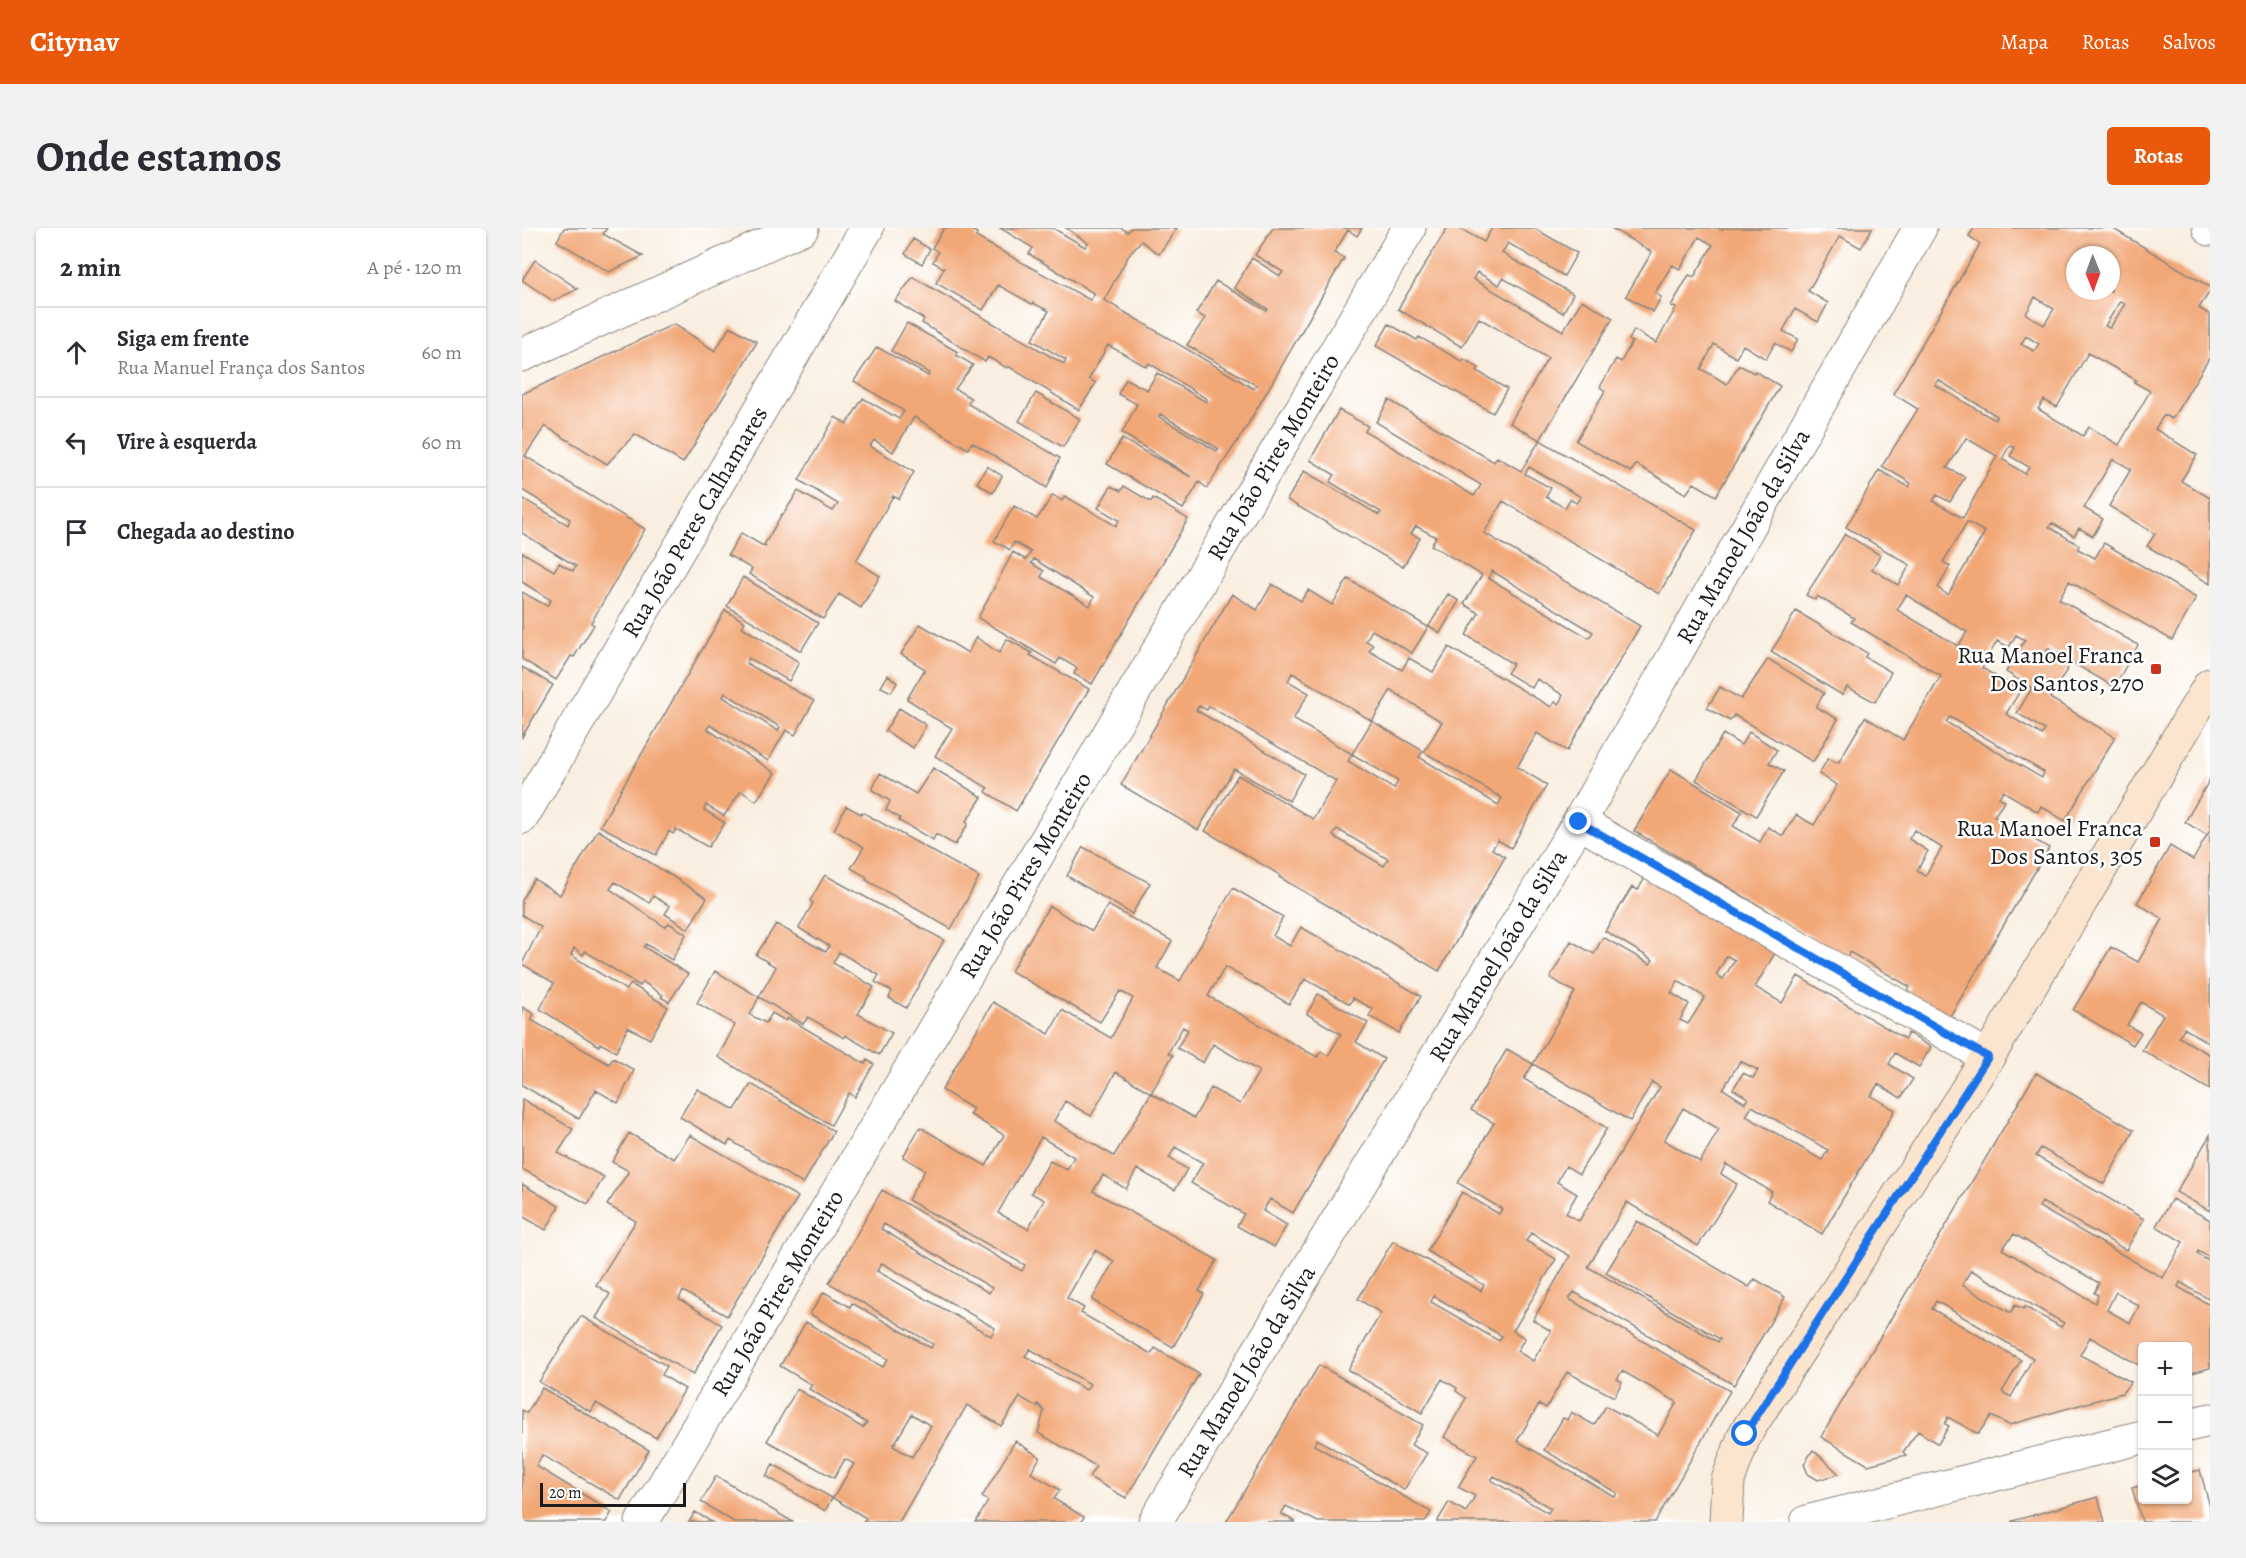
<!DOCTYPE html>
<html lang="pt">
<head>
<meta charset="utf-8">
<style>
	:root { --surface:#fff; --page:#f2f2f3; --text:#2b2b33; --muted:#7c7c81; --line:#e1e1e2; --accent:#ea580c }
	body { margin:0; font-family:Alegreya,serif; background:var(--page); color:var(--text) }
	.controls { position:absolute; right:18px; bottom:18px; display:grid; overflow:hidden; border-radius:6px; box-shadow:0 2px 4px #0004 }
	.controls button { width:54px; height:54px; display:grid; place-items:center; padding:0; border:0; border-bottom:2px solid var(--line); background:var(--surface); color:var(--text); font:30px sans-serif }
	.compass { position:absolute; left:1544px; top:18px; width:54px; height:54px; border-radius:50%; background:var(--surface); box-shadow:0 2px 4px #0004; rotate:179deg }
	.scale { position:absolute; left:18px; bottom:15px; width:146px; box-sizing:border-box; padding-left:6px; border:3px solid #1c1c1c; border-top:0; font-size:16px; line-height:21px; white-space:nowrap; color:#1c1c1c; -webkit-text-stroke:4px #fff; paint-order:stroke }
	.stop { position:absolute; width:18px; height:18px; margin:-14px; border:4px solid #1a73e8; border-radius:50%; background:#fff }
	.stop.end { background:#1a73e8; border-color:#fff; box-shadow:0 2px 6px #0008 }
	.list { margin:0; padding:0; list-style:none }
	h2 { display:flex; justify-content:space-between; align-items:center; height:78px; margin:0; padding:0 24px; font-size:26px }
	h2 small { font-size:20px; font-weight:400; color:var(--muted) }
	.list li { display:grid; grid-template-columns:39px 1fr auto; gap:18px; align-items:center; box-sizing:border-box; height:90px; padding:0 24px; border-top:2px solid var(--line) }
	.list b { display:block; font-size:22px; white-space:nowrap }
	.list p { margin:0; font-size:20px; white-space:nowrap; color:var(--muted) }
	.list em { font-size:20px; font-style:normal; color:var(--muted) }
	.icon { flex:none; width:33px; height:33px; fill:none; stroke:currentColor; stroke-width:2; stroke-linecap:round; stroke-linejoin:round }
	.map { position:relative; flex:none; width:1688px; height:1294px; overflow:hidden; border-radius:6px }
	header { display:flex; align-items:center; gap:36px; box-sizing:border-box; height:84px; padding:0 30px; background:var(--accent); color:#fff }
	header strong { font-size:28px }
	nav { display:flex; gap:33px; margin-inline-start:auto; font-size:21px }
	.intro { display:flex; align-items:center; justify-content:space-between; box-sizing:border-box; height:144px; padding:0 36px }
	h1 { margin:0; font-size:42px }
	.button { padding:15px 27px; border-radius:6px; background:var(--accent); color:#fff; font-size:21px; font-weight:700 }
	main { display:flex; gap:36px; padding:0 36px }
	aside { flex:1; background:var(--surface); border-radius:6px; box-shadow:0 2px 4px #0004 }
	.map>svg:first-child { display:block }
</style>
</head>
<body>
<header>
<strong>Citynav</strong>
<nav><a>Mapa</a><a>Rotas</a><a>Salvos</a></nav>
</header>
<div class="intro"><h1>Onde estamos</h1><a class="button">Rotas</a></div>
<main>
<aside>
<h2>2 min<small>A pé · 120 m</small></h2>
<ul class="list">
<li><svg class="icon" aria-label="ahead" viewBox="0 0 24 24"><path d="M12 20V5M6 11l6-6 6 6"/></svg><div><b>Siga em frente</b><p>Rua Manuel França dos Santos</p></div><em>60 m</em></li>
<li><svg class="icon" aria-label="left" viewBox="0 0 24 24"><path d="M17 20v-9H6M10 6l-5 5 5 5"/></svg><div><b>Vire à esquerda</b></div><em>60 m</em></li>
<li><svg class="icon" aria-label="arrive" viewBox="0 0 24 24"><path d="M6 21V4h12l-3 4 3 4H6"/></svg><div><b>Chegada ao destino</b></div></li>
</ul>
</aside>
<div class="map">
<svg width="1688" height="1294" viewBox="0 0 1688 1294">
	<rect width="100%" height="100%" fill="#fff"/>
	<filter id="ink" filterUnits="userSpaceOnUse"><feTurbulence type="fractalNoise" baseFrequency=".0167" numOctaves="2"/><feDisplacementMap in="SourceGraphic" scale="12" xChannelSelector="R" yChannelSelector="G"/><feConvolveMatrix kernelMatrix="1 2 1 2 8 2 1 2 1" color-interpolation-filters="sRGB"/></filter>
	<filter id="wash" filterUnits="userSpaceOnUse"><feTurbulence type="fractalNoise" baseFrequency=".008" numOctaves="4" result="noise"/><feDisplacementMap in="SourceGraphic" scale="24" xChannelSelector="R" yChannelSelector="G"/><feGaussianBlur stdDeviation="1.35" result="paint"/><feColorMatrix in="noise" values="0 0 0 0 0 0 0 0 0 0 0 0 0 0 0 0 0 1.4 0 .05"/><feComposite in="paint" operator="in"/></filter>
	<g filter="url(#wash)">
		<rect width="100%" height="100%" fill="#f9eedf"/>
		<g id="blocks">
			<path fill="#f2a777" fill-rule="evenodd" d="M42,0h43l-4,6 40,22 -34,16 -52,-31z
				M422,0h24l9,5 -1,4 114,63 5,-6 -66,-40 4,-6 -33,-20h53l32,19 3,-4 -22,-15h55l7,4 3,-4h46l-18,26 -18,-13 -11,12 -26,47 150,89 2,-4 -69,-40 18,-27 -9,-5 20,-32 51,30 1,-2 -34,-21 18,-30 28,18 3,-4 -28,-17 18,-27h89l-5,8 -9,-6 -14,23 10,5 -97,168 -40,62 -8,-6 -16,27 -76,-45 15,-25 69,38 -69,-44 15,-29 -19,-10 8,-15 21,11 10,-17 49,29 1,-3 -58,-36 -2,4 -39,-22 -19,34 7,4 -17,27 -71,-44 -1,2 -19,-11 -3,5 -63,-39 2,-4 -29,-18 18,-24 151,87 2,-4 -34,-20 17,-29 -16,-8 -1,1 -34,-19 -15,25 -47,-27 8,-15 -11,-6 5,-10 -6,-4zM638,186l59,35 -2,2 -58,-34z
				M925,0h12l25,14 8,-14h42l43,25 -13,23 -56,-33 -6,10 71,41 -10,19 -60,-35 -4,7 -22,-13 -4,7 90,52 19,-31 31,18 -73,122 -30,-17 38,-65 -69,-40 -17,29 -64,-38z
				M1089,0h107l4,2 1,-2h149l-11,20 -21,-12 -32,55 20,12 -10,19 -23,-13 -12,22 15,8 -7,13 -16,-9 -9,16 -23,-14 -7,13 -22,-14 -13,25 26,15 12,-19 15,8 1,-2 25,15 -64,110 -22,-13 -8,11 -50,-30 -5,8 -55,-31 29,-50 -5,-4 16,-28 5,3 11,-20 -3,-2 5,-10 22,13 20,-35 -5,-2 18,-31 5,2 19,-32 -14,-8 -19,32 -8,-4 -17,28 6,4 -8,15 -27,-16 26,-44z
				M1452,0h138l98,59v4l-11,17 11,7v42l-38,62 -8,-4 -9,14 42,26 -16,26 29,17v86l-63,-38 8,-12 -46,-28 22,-37 -18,-10 -29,49 19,11 -10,17 -14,-8 -5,8 -22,-13 -3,4 30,18 -1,4 17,9 9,-15 92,55 -24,42 -103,-59 -10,18 79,46 -24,42 -66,-39 -2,5 23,13 -19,32 65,39 -50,84 -24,-15 -3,6 -35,-21 -4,6 6,4 -11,15 55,32 -100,170 -43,-25 4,-6 -60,-35 -3,6 -213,-127 37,-62 71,43 -9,14 27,16 8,-15 15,9 13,-21 18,10 23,-40 -18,-11 9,-16 10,5 27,-46 38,23 38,-64 -90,-54 3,-4 -37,-22 -2,4 -9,-5 39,-61 35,21 -8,14 26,16 12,-20 -64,-38 33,-57 30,17 2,-4 -29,-17 36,-57 -25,-15 87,-150 -11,-8zM1553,27h36v36h-36zM1513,69l19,12 -10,16 -18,-11zM1598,73l5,3 -15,24 -5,-2zM1504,108l13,8 -5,7 -13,-7zM1566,125l48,27 -2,2 16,9 -31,54 -30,-18 -6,9 -45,-27 6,-9 13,7zM1416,152l59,36 -2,4 -60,-35zM1444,210l31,18 -34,62 -30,-17 4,-6 13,7 15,-25 -18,-9zM1488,217l5,3 -5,8 19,11 -4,7 -23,-15zM1445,294l18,10 -37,63 -10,-7 12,-22 -7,-4zM1384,367l61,37 -9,14 -61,-36zM1494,407l9,5 -19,32 26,16 -15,25 28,17 -3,5 -36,-21 14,-23 -38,-23 15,-27 12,6zM1428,489l94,55 -2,6 -96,-56zM1392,602l28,18 -17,28 -8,-5 11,-20 -19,-12z
				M391,11l17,10 -8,15 -17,-10z
				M13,32l43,29 -25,12 -31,-21z
				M385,95l51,29 -2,3 17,10 -18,24 16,9 -3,6 92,54 -13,30 -75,-46 -4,7 -54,-32 -21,35 -19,-12 -4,6 44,26 -15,27 -6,-3 -37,65 24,15 -19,32 -22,-14 -16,25 -74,-45 3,-5 -24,-14 13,-22 24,14 1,-1 -2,-1 18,-31 1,1 15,-24 35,20 5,-7 -39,-24 36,-63 12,7 16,-26 36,21 5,-8 -50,-30 23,-34 51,29 1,-3 -38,-22z
				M152,96l41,27 15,-25 27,16 -74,121 -48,-29 -28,30 -62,-38 -20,30 120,73 -54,94 3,2 -20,32 -3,-1 -15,24 -34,-21v-67l25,14 4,-6 -29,-18v-30l32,19 5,-8 14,8 3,-5 -54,-33v-35l46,27 2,-6 -48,-29v-96z
				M867,96l28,16 2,-3 44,25 1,-3 15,9 -2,3 30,18 -14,24 -117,-67z
				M514,165l44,26 -17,28 -44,-26z
				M867,172l105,62 3,-5 24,14 19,-31 156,90 -37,64 -156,-93 -19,32 156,93 -73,125 -30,-18 -20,34 30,18 -36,63 -13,-8 -6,9 13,8 -66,114 -160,-94 1,-2 -75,-44 33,-56 75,44 23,-38 -127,-75 -2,4 -8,-4 -3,4 108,64 -15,27 -55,-32 -36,61 -77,-45 111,-191 25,16 15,-26 29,17 7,-11 24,15 16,-26 80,48 -16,26 -40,-23 -6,11 7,4 -4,6 33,19 7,-12 24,14 16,-25 102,60 4,-5 4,2 4,-9 -26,-16 -5,9 -25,-15 6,-9 -47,-29 13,-22 -15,-9 18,-29 -51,-30 5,-8 -20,-11 -5,8 9,4 -17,29 -116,-67 17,-29 75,44 2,-3 -51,-30 5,-7 -25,-15 29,-50 29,16 -3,5 109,65 7,-11 -105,-63zM1007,239l52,30 -5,6 -6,-4 -5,9 -19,-11 5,-9 -26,-14zM970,343l101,61 -4,6 -101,-60zM770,445l80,48 19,-31 51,32 -18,30 78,46 -4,7 -79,-48 4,-6 -51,-30 -20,33 46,27 -4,8 -46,-28 4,-7 -59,-35 16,-26 -21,-12zM815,601l51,30 -4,7 -51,-30z
				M465,238l15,10 -9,17 -16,-10z
				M589,258l10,5 3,-5 27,16 2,-4 35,21 -96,165 -18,-10 3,-6 -17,-10 -4,6 -78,-46 35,-66 13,8 5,-8 -17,-10 -4,8 -16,-9 20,-35 23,13 16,-24 9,6 3,-5 51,30 3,-6 -21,-12zM512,331l60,38 -4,9 -49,-29 3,-6 -13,-8z
				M221,349l75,46 -17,28 -74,-45z
				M926,366l11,7 -19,32 -11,-7z
				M203,382l20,12 -3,5 57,35 -10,19 -40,-23 -3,5 68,38 -19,34 -9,-5 -18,31 -58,-36 -3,4 68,44 -19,28 -15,-10 -17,25 -18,-11 -2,5 21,13 -17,24 -32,-18 -3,5 -4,-3 -13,24 -56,-29zM203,465l55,34 -2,4 -55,-34z
				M1274,383l71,42 -2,4 26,15 -16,30 -28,-15 -5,8 -71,-43z
				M398,396l48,29 8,-16 23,16 8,-14 25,14 -2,2 59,34 -73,122 -30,-19 2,-4 -53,-32 17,-28 -27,-15 1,-2 -19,-12 18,-30 -24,-15z
				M1246,431l56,34 -8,14 22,12 -25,43 -79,-47 -4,6 -23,-13 13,-21 21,12z
				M0,439l31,18 -31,52z
				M366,447l9,8 -6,9 -10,-5z
				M377,480l27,17 -13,23 -28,-17z
				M1227,504l28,18 -8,13 15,8 -28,45 -60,-36 27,-46 18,11z
				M411,540l49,29 -16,25 2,2 -13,21 -19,-11 -3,6 -34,-19 1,-3 -14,-8 4,-9 -18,-11 8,-17 36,21z
				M1688,551v52l-3,4 3,2v207l-26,-16 -5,9 31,18v35l-68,-40 21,-35 -22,-13 -14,23 14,8 -8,12 -60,-35 38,-63 27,15 25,-43 -26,-16 33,-57 23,14 14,-25 -22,-13z
				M324,578l15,8 1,-2 117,65 -28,52 -85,-49 1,-3 -16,-9 13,-21 -30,-17z
				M76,602l109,68 -19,31 -23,-15 5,-8 -17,-10 -4,7 -34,-21 -5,7 55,38 4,-4 17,11 -14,26 -26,-16 -2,3 44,27 -19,28 -8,-5 2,-2 -20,-13 -3,4 -55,-35 -2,4 -9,-7 -3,7 55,35 5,-6 37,23 -18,32 -22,-12 -12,25 -16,-9 -1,3 -59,-37 14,-26 -32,-19 19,-37 -19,-12v-15l12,-21 26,16z
				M561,619l67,36 -18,31 -65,-38z
				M303,647l119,65 -38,68 -17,-10 3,-7 -17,-9 4,-7 -40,-23 -6,11 41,24 -16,27 34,19 -13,22 -34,-20 -1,3 -36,-21 -5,7 -44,-27 17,-30 -20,-12 20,-31 50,28 3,-6 -30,-18 14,-25 -3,-2z
				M1124,648l129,77 -20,34 27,16 16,-27 107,63 3,-6 23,14 -12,20 -24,-14 -6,11 24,15 -12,19 -23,-14 -7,12 24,14 -73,124 -55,-33 5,-9 -46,-28 -5,10 16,10 -39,62 -71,-44 -39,65 130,75 2,-3 -114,-66 31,-52 112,66 6,-8 30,18 -51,88 -160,-93 -5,7 161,92 -75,131h-218l12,-20 17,10 9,-16 -17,-9 19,-31 -33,-19 22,-39 -10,-7 1,-3 -15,-9 -20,34 -74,-43 33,-57 -23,-14 35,-58 88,50 3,-6 -57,-34 35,-59 37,22 3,-5 -44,-26 36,-60 -23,-13 36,-61 26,15 -9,15 83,49 -28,46 -13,-8 -9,16 20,12 -11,19 13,8 81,-134 -8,-5 -22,39 -97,-57 42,-72 -25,-14 21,-37 23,13 9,-17 47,27 3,-4 -48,-29 27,-44 6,3zM1205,728l8,4 -12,19 -7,-4zM1156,753l27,16 -17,27 -8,-4 9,-16 -18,-11zM1218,833l18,9 -5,8 -10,-5 -10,16 15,9 -3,5 -22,-14zM1230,878l76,44 -6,10 -76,-44zM1161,880l36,21 -19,33 -36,-22zM1009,1005l39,23 -37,64 18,11 -18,30 -16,-10 8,-13 -12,-7 43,-72 -30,-18zM912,1068l68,40 -3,5 -68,-39zM1100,1143l55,31 -19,33 -52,-29 -12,19 -23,-13 -4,8 -4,-2 -19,32 73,43 -2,4 -98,-56 22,-37 7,4 21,-36 47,25 8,-15 -5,-3zM972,1248l57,32 -3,5 -57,-33z
				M711,660l50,29 -10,19 17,10 11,-19 120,69 -22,37 -30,-17 4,-7 -20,-11 -3,6 -45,-25 -16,25 -64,-37 -17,29 109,61 4,-6 7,5 13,-22 -34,-20 11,-20 50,29 -12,19 28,17 -91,154 -23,-14 -7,12 24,14 -13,22 -37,-21 7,-12 -53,-31 12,-20 -28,-16 -6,11 18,11 -12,21 -38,-21 -11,20 -23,-14 -10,16 124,69 -18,31 5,3 -31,53 -81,-47 22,-39 -19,-11 -28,48 17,10 -3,5 70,41 4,-6 44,26 -73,124 -37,-21 7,-11 -58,-33 6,-22 -6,-7 -1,3 -17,-10 -19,29 -34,-21 -68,117h-36l3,-4 -33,-20 21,-34 -9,-5 -11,19 -67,-37 30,-52 66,39 4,-5 -58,-34 3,-4 -32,-19 26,-44 77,45 5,-8 -78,-45 14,-22 26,15 2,-4 79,45 2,-4 -104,-61 53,-93 140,81 3,-6 -117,-65 17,-30 -22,-13 17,-30 66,39 18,-31 -35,-21 4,-5 -31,-19 51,-88 56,32 13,-24 49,28 22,-40 -13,-7 -20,31 -89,-51 38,-65 43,25 16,-26 64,36 -15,27 23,13zM661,799l5,3 -11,18 26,15 10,-19 46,27 -19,33 -29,-16 -17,30 -43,-25 22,-38 -5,-2zM594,844l35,21 -37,63 -60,-35 11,-20 26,15zM519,909l33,20 -7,13 -17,-9 -19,32 13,7 -16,29 -30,-16zM362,996l108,64 -3,5 -108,-64zM360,1035l113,65 -4,8 -114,-65zM508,1121l60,35 -4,6 -61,-34zM390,1186l19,12 -19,31 -19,-11z
				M193,743l44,26 -9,18 16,8 6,-10 14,8 2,-3 77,46 2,-4 7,4 -19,33 -6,-4 -18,32 -113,-68 17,-32 -38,-22z
				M0,779l12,7 -3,6 78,44 4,-6 21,12 -16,33 -22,-13 -17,29 -57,-34z
				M1514,845l98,57 -30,54 -63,-36 -5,8 108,63 -18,31 -84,-48 -3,5 124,71 20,-36 -27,-16 16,-27 38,21v38l-12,-7 -1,3 13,8v38l-30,-18 -2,5 32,18v63l-22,6v-28h-46v21l-52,-30 -10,18 51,27 -9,11 -113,32 -18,-9 -13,18 -30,-17 -3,7 4,2 -11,18 -20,-13 -15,21 3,3 -38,10 -47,-28zM1492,1006l85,49 -5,10 4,2 -3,8 -93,-54zM1449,1042l93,53 -3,4 -36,-20 -2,2 -8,-4 -4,8 -49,-28zM1594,1064l23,14 -9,17 -23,-13zM1414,1073l97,57 -22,39 -9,-5 19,-32 -89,-51z
				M229,856l83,47 -31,53 -73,-44 -3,5 -47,-28 17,-28 38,21z
				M0,871l51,30 -15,24 46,24 -16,27 -66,-35z
				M107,905l45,26 16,-24 108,62 -71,119 -44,-25 -4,8 43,26 -29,50 -97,-57 14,-24 -14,-9 40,-64 -29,-16 22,-34 -17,-9z
				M1688,907v76l-34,-19z
				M0,956l37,22 -13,24 -24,-14z
				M59,1088l86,50 -5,9 23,14 -29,49 -60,-35 -5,9 -52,-30z
				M797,1137l104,60 -12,20 16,8 -23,37 -87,-51 -3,6 117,67 -6,10h-107l-32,-16 -5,8 15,8h-70z
				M20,1160l107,62 -29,50 -78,-45 -6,11 76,46 -6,10h-84v-112l5,3z
				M493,1213l25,16 -9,16 29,17 -6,9 30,18 -3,5h-105l12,-21 -6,-4z
				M1291,1222l26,24 -21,6 -10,-6 -4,-10z
				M251,1236l59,34 -7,13 -59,-35z
				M1678,1242l10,37v15h-68l-10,-34 10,-3v15h45l1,-27z
				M194,1248l77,46h-59l-33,-20z
				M1576,1269l7,25h-93v-1z
				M173,1284l17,10h-23z"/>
		</g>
	</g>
	<g filter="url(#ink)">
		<use href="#blocks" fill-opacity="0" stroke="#8a857e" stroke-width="1.5"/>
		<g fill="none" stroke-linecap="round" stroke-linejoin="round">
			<g stroke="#8a857e" stroke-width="35">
				<g id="street">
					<path d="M1687,0l1,1"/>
					<path d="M0,127l280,-127"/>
					<path id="s1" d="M0,589l345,-589"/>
					<path d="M1057,594l409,235"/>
					<path d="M1666,1197l22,-5"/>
					<path id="s2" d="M120,1294l767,-1294"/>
					<path id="s3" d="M633,1294l424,-700 341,-594"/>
					<path d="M1285,1294l335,-85"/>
				</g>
			</g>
			<g stroke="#8a857e" stroke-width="35">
				<path id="secondary" d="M1204,1294l2,-42 17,-46 243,-377 222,-372"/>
			</g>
			<use href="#street" stroke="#fff" stroke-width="33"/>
			<use href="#secondary" stroke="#fbe5cf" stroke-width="33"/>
		</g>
	</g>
	<g fill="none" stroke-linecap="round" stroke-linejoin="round" filter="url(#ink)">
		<path stroke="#1a73e8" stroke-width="8" d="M1057,594l409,235 -243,377"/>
	</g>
	<g fill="#c8321e" stroke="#fff" stroke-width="2">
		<rect x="1628" y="435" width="12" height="12" rx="3"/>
		<rect x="1627" y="608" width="12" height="12" rx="3"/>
	</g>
	<g text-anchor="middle" stroke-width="5" stroke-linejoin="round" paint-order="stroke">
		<g font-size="24" fill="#1c1c1c" stroke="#fff">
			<text dy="8" stroke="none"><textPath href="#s2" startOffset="1238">Rua João Pires Monteiro</textPath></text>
			<text dy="8" stroke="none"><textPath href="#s1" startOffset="342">Rua João Peres Calhamares</textPath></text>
			<text dy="8" stroke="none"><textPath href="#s3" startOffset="1148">Rua Manoel João da Silva</textPath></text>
			<text dy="8" stroke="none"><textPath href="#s2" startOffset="752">Rua João Pires Monteiro</textPath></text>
			<text dy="8" stroke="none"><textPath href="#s3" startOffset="662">Rua Manoel João da Silva</textPath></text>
			<text dy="8" stroke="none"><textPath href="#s2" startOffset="266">Rua João Pires Monteiro</textPath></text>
			<text dy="8" stroke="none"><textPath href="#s3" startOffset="176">Rua Manoel João da Silva</textPath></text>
		</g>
		<g font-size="24" fill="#1c1c1c" stroke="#fff" text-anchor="end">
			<text x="1622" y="435">Rua Manoel Franca<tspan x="1622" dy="28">Dos Santos, 270</tspan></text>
			<text x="1621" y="608">Rua Manoel Franca<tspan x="1621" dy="28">Dos Santos, 305</tspan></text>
		</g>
	</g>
</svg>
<div class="controls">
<button>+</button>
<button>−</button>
<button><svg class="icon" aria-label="layers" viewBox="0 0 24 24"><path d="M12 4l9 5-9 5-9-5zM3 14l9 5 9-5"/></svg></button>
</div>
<svg class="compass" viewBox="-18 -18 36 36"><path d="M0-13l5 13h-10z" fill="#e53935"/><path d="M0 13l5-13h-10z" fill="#7c7c81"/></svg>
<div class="scale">20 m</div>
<div class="stop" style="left:1223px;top:1206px"></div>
<div class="stop end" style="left:1057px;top:594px"></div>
</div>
</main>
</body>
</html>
